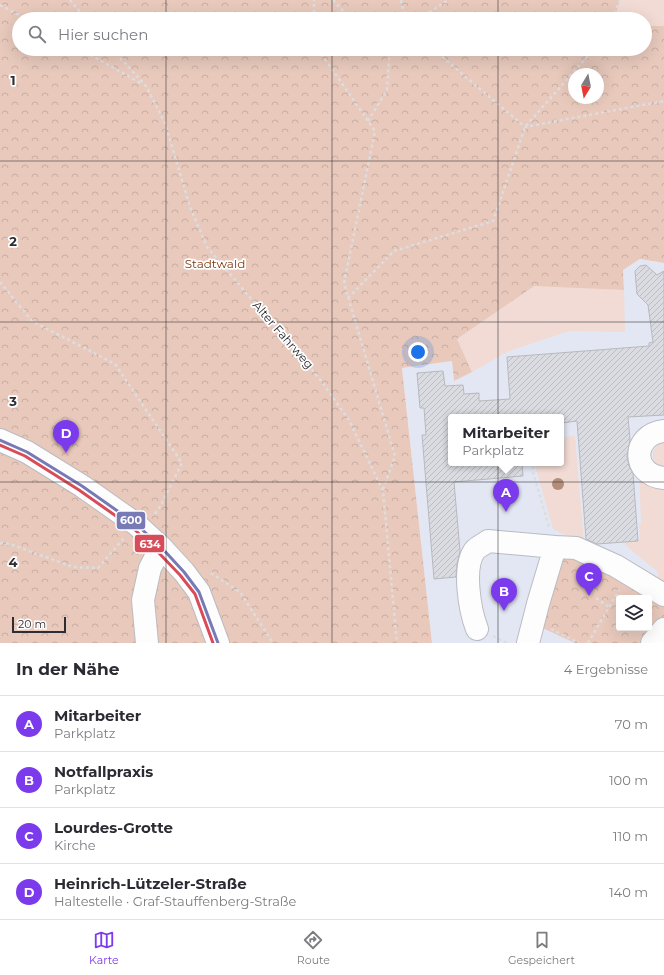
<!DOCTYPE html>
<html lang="de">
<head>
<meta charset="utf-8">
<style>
	:root { --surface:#fff; --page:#f7f7f7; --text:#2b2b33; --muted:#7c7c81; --line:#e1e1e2; --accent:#7c3aed }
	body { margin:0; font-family:Montserrat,sans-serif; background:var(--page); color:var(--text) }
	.controls { position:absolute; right:12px; bottom:12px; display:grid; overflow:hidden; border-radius:4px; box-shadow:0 4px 16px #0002 }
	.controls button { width:36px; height:36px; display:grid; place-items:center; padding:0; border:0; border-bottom:1px solid var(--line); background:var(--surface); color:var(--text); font:20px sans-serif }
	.compass { position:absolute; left:568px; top:68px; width:36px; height:36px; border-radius:50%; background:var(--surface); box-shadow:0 4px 16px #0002; rotate:190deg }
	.scale { position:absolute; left:12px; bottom:10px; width:54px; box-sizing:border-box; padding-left:4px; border:2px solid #2c2e33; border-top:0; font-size:11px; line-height:14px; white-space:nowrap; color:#2c2e33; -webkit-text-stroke:3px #fff; paint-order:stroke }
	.you { position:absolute; left:418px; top:352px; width:14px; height:14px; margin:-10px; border:3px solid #fff; border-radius:50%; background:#1a73e8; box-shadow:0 0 0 6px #1a73e833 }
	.badge { display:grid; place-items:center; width:26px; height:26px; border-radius:50%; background:var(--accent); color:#fff; font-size:13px; font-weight:700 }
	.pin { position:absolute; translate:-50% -33px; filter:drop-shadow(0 1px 2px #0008) }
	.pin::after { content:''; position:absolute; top:21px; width:14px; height:12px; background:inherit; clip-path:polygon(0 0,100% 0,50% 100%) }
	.popup { position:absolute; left:448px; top:414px; width:116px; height:52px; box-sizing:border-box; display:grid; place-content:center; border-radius:4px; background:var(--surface); filter:drop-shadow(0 1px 3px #0005); font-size:13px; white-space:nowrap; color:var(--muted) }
	.popup b { font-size:15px; color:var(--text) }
	.popup::after { content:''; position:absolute; left:50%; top:100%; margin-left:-8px; border:8px solid transparent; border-top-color:var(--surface) }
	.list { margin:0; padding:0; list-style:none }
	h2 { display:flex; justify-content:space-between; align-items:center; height:52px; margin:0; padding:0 16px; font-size:17px }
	h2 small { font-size:13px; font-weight:400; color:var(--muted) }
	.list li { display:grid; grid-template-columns:26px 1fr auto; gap:12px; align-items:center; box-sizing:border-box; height:56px; padding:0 16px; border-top:1px solid var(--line) }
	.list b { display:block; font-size:15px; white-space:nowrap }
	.list p { margin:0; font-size:13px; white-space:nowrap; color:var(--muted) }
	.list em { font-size:13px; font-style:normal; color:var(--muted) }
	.icon { flex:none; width:22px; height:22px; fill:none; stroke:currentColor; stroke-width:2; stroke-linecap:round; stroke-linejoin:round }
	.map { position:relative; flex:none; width:664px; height:643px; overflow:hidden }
	.search { position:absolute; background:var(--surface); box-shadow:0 4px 16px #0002; left:12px; right:12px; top:12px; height:44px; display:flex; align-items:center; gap:10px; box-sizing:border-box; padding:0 14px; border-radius:22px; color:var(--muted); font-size:15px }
	.sheet { height:276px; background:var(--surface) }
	nav { display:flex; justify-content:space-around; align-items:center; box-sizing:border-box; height:56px; border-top:1px solid var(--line); background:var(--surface); font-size:11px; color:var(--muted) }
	nav a { display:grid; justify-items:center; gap:2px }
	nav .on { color:var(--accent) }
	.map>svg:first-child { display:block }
</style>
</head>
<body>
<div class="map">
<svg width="664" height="643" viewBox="0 0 664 643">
	<defs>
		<pattern id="forest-crowns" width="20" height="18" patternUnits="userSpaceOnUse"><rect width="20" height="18" fill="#e8c9bc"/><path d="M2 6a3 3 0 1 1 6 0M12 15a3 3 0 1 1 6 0" fill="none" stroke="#c7ada2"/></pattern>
		<pattern id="building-hatch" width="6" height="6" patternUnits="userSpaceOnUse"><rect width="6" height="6" fill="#dadce1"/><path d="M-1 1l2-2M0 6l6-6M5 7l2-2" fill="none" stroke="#bbbdc2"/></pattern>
	</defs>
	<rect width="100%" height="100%" fill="#f2f4fa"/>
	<path fill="#e3e7f3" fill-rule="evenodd" d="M640,259l24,4v380h-232l-30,-275 50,-7 2,20 18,-10 -15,-32 77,-54 90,5 -1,-20zM451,417h110v46h-110zM619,598h30v30h-30z"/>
	<path fill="#f1dbd4" d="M620,0h44v26h-19v-7h-30z
		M534,285l90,5 1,42 -56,-1 -60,20 -37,21 -15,-33z
		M575,436l9,108 -31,-15 -17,-60 -1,-6h26v-26z
		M664,443v23h-3l-8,-6v-9l6,-7z
		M639,468l25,13v102l-6,-4v-7l-33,-27v-4l15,-1 -1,-17h2z"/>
	<path fill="url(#forest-crowns)" fill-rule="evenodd" d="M0,0h620l-5,19h-596v30h626v-23h19v237l-24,-4 -17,11 1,20 -90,-4 -77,53 15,33 -18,9 -2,-20 -50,7 30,275h-432zM574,74h24v24h-24z
		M564,555l15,1 85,49v12l-21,26h-68l-39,-18zM619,598h30v30h-30z"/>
	<path fill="url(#building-hatch)" stroke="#b7b9be" d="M646,265l11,10 7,-4v144l-36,2 2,23 -3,17 2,9 4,7 5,68 -41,3 -11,-5 -9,-118 -16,2v-6h-110v4h-2l2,42h71l1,13 -69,6 6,69 -3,13 -1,13 -22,2 -12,-144h4l-2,-27h-4l-3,-35 26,-2 2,15 18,-1 1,9 15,-1v8l31,-2 -3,-42 142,-11v-3l4,-1 -5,-37 -11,-11 -2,-23 5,-5z"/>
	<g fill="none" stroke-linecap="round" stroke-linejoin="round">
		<g stroke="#babcc1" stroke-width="24">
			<path id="minor" d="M664,431c-33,4 -33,44 0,47
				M0,440l27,12 55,34 54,38 25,23 23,25 15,20 19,51
				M477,629c-7,-18 -15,-62 -2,-79 3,-3 9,-6 13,-9l67,6
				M147,643l-4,-43 7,-32 11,-21
				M528,643l10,-39 17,-57 21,1 40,18 48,29
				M652,643l12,-14"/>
		</g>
		<path stroke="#dddddf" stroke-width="2.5" stroke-dasharray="3 3" stroke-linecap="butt" d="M70,0l16,19
			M333,0l17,19
			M401,0l4,19
			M0,5l27,14
			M314,19v-19
			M419,19l29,-19
			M612,19l8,-19
			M80,49l62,35
			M112,49l34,37 19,37 25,84 17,40 112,131 30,42 34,71 14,152
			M318,49l57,82 -31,152 51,173 -12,34
			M433,49l92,78 139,-26
			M368,121l19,-31 2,-33 5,-8
			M0,282l32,39 83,43 67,99 -21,42 -6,9
			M348,298l46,-47 99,-30 32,-94 69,-78
			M561,442l5,-1 -5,4
			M539,463l-7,6 17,58
			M0,543l10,1 63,23 25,1 26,-30
			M211,573l29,19 33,51
			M596,598l13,9
			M551,629l28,14
			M493,636l14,7
			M588,643l31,-53"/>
		<use href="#minor" stroke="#fdfdfe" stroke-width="22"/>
		<g stroke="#fff" stroke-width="6">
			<path id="bus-1" d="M0,440l27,12 55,34 54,38 25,23 23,25 15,20 19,51"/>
		</g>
		<g stroke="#fff" stroke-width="6">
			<path id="bus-2" d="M0,445l25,11 54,34 54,38 24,23 23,24 15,19 18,49"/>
		</g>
		<use href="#bus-1" stroke="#777ab5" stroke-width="3"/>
		<use href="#bus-2" stroke="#d84c59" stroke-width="3"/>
	</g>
	<circle fill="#b38d7a" cx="558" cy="484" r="6"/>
	<path fill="none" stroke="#2c2e33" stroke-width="1" stroke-opacity="0.55" d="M166,0v19M332,0v19M498,0v19M166,49v594M332,49v594M498,49v594M0,161h664M0,322h664M0,482h664"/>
	<g text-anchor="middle" stroke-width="3.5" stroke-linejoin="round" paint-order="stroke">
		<g font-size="12" fill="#7f3911" stroke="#fff">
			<text x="215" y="268">Stadtwald</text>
		</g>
		<g font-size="12" fill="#2c2e33" stroke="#fff">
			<text transform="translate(283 335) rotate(49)" y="4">Alter Fahrweg</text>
		</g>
	</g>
	<g font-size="13" text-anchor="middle" font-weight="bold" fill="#2c2e33" stroke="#fff" stroke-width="3.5" stroke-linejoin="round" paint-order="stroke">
		<text x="13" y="85">1</text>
		<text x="13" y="246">2</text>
		<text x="13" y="406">3</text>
		<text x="13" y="567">4</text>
	</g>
	<g stroke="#fff" stroke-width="1.5">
		<rect x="116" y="511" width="30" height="19" rx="4" fill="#777ab5"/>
		<rect x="134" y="534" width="31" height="19" rx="4" fill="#d84c59"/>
	</g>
	<g font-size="11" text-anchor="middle" font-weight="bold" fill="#fff">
		<text x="131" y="524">600</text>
		<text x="150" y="548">634</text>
	</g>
</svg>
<div class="controls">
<button><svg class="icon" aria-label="layers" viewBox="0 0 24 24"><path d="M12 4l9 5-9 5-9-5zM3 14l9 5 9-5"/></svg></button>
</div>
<svg class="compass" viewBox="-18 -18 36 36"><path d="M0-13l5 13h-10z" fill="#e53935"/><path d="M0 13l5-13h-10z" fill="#7c7c81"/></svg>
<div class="scale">20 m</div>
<div class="you"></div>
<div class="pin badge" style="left:506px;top:512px">A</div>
<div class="popup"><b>Mitarbeiter</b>Parkplatz</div>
<div class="pin badge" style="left:504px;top:611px">B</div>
<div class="pin badge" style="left:589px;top:596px">C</div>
<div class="pin badge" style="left:66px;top:453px">D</div>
<div class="search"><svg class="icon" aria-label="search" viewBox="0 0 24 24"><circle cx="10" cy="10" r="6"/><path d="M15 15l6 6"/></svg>Hier suchen</div>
</div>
<section class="sheet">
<h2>In der Nähe<small>4 Ergebnisse</small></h2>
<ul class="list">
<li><span class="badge">A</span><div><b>Mitarbeiter</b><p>Parkplatz</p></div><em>70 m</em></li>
<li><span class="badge">B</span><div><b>Notfallpraxis</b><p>Parkplatz</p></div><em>100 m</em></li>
<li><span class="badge">C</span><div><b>Lourdes-Grotte</b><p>Kirche</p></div><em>110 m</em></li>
<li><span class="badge">D</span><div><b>Heinrich-Lützeler-Straße</b><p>Haltestelle · Graf-Stauffenberg-Straße</p></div><em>140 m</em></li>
</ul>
</section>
<nav>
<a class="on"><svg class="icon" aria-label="map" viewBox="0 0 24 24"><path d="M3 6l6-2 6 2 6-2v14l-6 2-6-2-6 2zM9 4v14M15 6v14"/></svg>Karte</a>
<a><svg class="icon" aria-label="directions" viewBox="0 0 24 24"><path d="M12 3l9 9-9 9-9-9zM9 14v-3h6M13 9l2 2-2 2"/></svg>Route</a>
<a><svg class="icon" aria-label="saved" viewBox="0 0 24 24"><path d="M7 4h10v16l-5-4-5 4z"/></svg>Gespeichert</a>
</nav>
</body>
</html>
